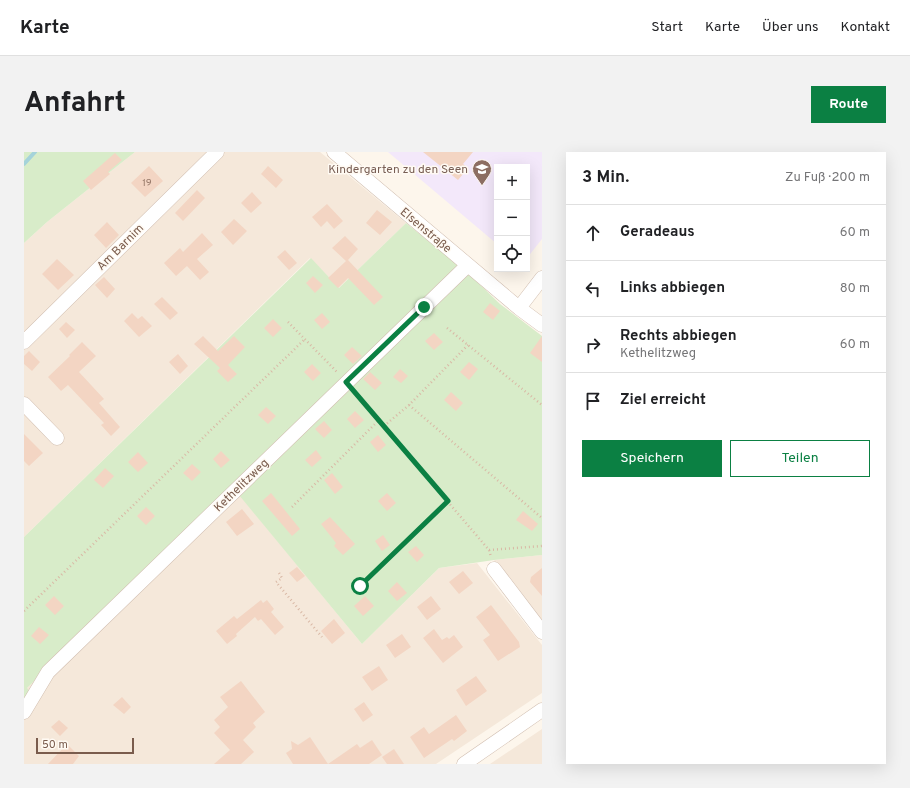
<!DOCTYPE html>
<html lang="de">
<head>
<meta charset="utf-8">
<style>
	:root { --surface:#fff; --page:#f2f2f2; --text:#202124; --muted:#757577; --line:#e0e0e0; --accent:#0b8043 }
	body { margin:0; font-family:Overpass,sans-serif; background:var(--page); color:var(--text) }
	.controls { position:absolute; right:12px; top:12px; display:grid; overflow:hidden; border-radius:0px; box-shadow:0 4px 16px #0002 }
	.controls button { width:36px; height:36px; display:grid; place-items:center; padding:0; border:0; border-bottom:1px solid var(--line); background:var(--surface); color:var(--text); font:20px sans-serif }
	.scale { position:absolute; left:12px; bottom:10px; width:98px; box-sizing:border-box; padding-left:4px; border:2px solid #7a5c4d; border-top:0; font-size:11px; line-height:14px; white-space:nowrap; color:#7a5c4d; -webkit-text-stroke:3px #fffaf3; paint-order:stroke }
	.stop { position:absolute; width:12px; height:12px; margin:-9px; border:3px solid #0b8043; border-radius:50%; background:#fff }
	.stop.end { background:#0b8043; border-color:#fff; box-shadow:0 1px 4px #0008 }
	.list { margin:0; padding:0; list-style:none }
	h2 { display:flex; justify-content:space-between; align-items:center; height:52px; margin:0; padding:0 16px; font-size:17px }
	h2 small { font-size:13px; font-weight:400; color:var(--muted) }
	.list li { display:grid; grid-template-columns:26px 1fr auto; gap:12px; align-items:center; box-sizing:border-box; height:56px; padding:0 16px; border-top:1px solid var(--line) }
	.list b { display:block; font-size:15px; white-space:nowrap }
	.list p { margin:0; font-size:13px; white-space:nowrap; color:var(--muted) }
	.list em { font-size:13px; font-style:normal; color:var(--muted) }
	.actions { display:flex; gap:8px; padding:12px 16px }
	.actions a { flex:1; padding:9px 0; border:1px solid var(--accent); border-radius:0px; text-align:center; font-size:14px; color:var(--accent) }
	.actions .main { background:var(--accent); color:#fff }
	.icon { flex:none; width:22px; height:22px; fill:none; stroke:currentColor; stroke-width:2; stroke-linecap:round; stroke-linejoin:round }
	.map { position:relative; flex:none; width:518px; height:612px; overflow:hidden; border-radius:0px }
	header { display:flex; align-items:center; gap:24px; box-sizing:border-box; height:56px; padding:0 20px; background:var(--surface); border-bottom:1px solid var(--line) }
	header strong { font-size:19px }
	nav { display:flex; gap:22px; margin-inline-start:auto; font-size:14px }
	.intro { display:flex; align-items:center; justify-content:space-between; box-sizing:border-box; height:96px; padding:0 24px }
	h1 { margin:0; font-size:28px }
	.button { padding:10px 18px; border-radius:0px; background:var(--accent); color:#fff; font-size:14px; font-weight:700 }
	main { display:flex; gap:24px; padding:0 24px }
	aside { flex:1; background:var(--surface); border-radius:0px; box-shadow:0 4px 16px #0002 }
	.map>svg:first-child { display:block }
</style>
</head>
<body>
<header>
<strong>Karte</strong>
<nav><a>Start</a><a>Karte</a><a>Über uns</a><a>Kontakt</a></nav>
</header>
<div class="intro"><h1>Anfahrt</h1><a class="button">Route</a></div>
<main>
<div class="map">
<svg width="518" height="612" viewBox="0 0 518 612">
	<rect width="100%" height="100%" fill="#fdf6ec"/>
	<path fill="#f5e8da" d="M111,0h185l86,71 -67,65 -29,-30 -286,279v-294l23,-21z
		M210,336l128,156 77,-76 38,-5 65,82v48l-106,71h-412v-61l3,-15z
		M518,403v65l-48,-60z
		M518,577v35h-52z"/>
	<path fill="#f3e8fa" d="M364,0h154v87l-15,19v-91h-30v77z"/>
	<path fill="#d8ecc9" d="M0,0h111l-88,70 -23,21z
		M382,71l62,50 32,31 42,32v219l-48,5 -55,8 -77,76 -128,-155 -207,199 4,5 -7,10v-166l287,-279 28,30z"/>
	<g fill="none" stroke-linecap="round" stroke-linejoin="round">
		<path stroke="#a5d3da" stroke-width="4" d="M0,12l11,-12"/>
	</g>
	<path fill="#f3d5c3" d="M399,0h50l-10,12 5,4 -10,12z
		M91,1l7,7 -14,12 2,2 -19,16 -8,-9z
		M125,14l14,15 -18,16 -14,-14z
		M244,14l15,14 -7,8 -15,-14z
		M173,38l8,8 -22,23 -8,-8z
		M228,40l10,11 -11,10 -10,-10z
		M303,52l16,17 -9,8 -7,-8 -6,6 -9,-10z
		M353,58l15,12 -12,13 -14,-12z
		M210,67l13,12 -14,14 -12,-13z
		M83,70l12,13 -13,13 -12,-13z
		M178,81l11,12 -16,14 12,13 -9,8 -13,-14 -11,10 -12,-13 16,-15 3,4z
		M321,84l13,13 -10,11 35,37 -9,8 -26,-27 -10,10 -10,-10 18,-17 -14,-13z
		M261,98l12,13 -8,7 -12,-13z
		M33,107l17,16 -16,15 -16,-16z
		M289,124l10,9 -8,8 -9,-10z
		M80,125l11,12 -8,9 -12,-13z
		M138,145l16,16 -8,7 -16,-16z
		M466,151l10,8 -7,9 -10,-8z
		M108,161l6,6 4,-3 10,10 -13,11 -15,-16z
		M298,161l8,9 -8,7 -8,-9z
		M249,167l9,9 -9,9 -9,-9z
		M42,170l9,8 -8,8 -8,-9z
		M410,181l9,9 -9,8 -9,-9z
		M179,184l15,15 16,-15 11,11 -17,18 9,9 -9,8 -11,-11 3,-3 -26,-24z
		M518,184v26l-12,-9z
		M58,190l14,14 -17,16 25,27 -5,4 21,24 -9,9 -10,-11 3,-2 -36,-38 -7,6 -13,-14 22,-21 -1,-1z
		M328,195l10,9 -9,8 -9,-9z
		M5,199l11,11 -8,9 -8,-7v-8z
		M154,202l10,12 -8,8 -11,-12z
		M445,210l9,7 -9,11 -9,-8z
		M288,212l9,9 -8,8 -9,-9z
		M376,217l8,7 -7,7 -8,-6z
		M346,220l12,11 -7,7 -12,-11z
		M427,240l12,11 -7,8 -12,-11z
		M242,255l10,9 -8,8 -10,-9z
		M331,259l9,9 -9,8 -8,-9z
		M300,269l8,9 -8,8 -9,-9z
		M0,282l19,19 -14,13 -5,-5z
		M354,283l8,10 -8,7 -8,-10z
		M292,298l6,8 -10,9 -7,-7z
		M197,299l9,9 -9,8 -8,-9z
		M114,300l10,11 -10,9 -10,-10z
		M168,312l9,8 -9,9 -9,-8z
		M81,316l9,8 -11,12 -9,-8z
		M308,321l11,14 -8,7 -11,-14z
		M247,341l29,36 -8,7 -30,-35z
		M363,341l9,10 -9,8 -9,-10z
		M122,355l9,9 -9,9 -9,-9z
		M218,357l12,15 -17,12 -11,-14z
		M499,359l15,13 -6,7 -16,-11z
		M306,365l25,27 -12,11 -9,-9 2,-3 -15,-19z
		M359,383l7,10 -8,6 -7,-10z
		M392,394l8,9 -7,7 -9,-10z
		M273,415l8,9 -8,6 -8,-9z
		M518,416v28l-12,-14 1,-5z
		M439,419l10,12 -14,11 -10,-12z
		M373,430l10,11 -10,8 -9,-10z
		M30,444l10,10 -9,9 -10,-10z
		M341,444l9,10 -11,10 -9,-10z
		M407,444l10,13 -14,11 -10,-13z
		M237,448l2,3 4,-3 7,9 -3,3 13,15 -9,8 -14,-16 -3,2 -3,-4 -19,17 1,2 -10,8 -11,-13 18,-15 3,3z
		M467,453l28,37 1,5 -22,14 -15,-21 7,-5 -14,-18z
		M310,467l11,14 -13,11 -11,-13z
		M15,475l10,8 -9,9 -9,-8z
		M410,477l8,11 5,-3 2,2 5,-4 9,12 -20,16 -20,-25z
		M378,482l9,13 -16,11 -9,-13z
		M355,514l9,14 -16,11 -10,-14z
		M452,524l11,15 -21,15 -10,-16z
		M217,529l24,31 -12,11 3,4 -13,13 11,12 -13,12h-27l16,-14 -16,-17 6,-6 -6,-7 14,-13 -8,-10z
		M98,545l9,10 -7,7 -11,-9z
		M340,550l9,13 -10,7 -9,-13z
		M432,563l11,16 -13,10 -2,-2 -28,19 -14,-21 14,-10 5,7z
		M35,568l9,8 -8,8 -9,-9z
		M286,585l18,27h-35l-7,-11 6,-4 -1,-8 7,4z
		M348,588l10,15 -13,9h-41l29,-20 3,4z
		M43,592l12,12 -6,8h-25z
		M370,597l10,15h-17l-5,-7z"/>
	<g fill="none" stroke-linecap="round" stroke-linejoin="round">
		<g stroke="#d1beb0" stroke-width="15">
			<path id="minor" d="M310,0l185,156 23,17
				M495,156l23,-30
				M0,190l193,-190
				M0,252l33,34
				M470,417l48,63
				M0,560l24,-40 420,-407
				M440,612l78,-54"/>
		</g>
		<path stroke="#d9b8a5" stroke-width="2.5" stroke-dasharray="1 3" stroke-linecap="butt" d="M264,170l50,51
			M423,176l95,77
			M330,240l135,158 2,7
			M385,253l133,113
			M360,274l25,-21 59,-60
			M268,355l87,-87
			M465,398l53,-4
			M255,421l3,5 -6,4 46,55
			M336,434l88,-85
			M0,459l281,-272"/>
		<use href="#minor" stroke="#fff" stroke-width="14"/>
	</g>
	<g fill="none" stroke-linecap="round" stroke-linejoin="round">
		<path stroke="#0b8043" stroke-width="5" d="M336,434l88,-85 -102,-119 78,-75"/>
	</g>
	<defs>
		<g id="school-pin" transform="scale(1)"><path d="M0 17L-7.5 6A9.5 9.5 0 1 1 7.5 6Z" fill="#8d6e63" stroke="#fffaf3"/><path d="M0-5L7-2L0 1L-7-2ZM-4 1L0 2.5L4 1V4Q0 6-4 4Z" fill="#fff"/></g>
	</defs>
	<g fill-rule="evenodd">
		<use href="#school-pin" x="458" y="17"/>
	</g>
	<g text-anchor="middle" stroke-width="3" stroke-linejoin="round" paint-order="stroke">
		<g font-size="10" fill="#987a6a">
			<text x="123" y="34">19</text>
		</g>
		<g font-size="12" fill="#785e54" stroke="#fffaf3" text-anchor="end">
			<text x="444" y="21">Kindergarten zu den Seen</text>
		</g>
		<g font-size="12" fill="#7a5c4d" stroke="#fffaf3">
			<text transform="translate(402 78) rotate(40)" y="4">Elsenstraße</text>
			<text transform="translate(96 95) rotate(-45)" y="4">Am Barnim</text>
			<text transform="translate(217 333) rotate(-44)" y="4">Kethelitzweg</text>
		</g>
	</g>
</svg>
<div class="controls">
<button>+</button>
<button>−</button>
<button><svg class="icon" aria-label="locate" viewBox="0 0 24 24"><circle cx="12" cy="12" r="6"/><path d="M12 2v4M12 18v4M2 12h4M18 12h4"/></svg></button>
</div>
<div class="scale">50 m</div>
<div class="stop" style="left:336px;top:434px"></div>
<div class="stop end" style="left:400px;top:155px"></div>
</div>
<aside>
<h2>3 Min.<small>Zu Fuß · 200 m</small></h2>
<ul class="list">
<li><svg class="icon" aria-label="ahead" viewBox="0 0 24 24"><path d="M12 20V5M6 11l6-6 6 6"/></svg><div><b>Geradeaus</b></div><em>60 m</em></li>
<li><svg class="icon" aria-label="left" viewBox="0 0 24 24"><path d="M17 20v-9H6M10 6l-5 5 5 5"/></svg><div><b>Links abbiegen</b></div><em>80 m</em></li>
<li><svg class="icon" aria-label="right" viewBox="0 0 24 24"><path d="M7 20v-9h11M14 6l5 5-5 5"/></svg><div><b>Rechts abbiegen</b><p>Kethelitzweg</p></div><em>60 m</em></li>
<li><svg class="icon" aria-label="arrive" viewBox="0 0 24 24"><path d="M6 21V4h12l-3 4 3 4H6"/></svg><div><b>Ziel erreicht</b></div></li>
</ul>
<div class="actions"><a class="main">Speichern</a><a>Teilen</a></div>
</aside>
</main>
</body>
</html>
